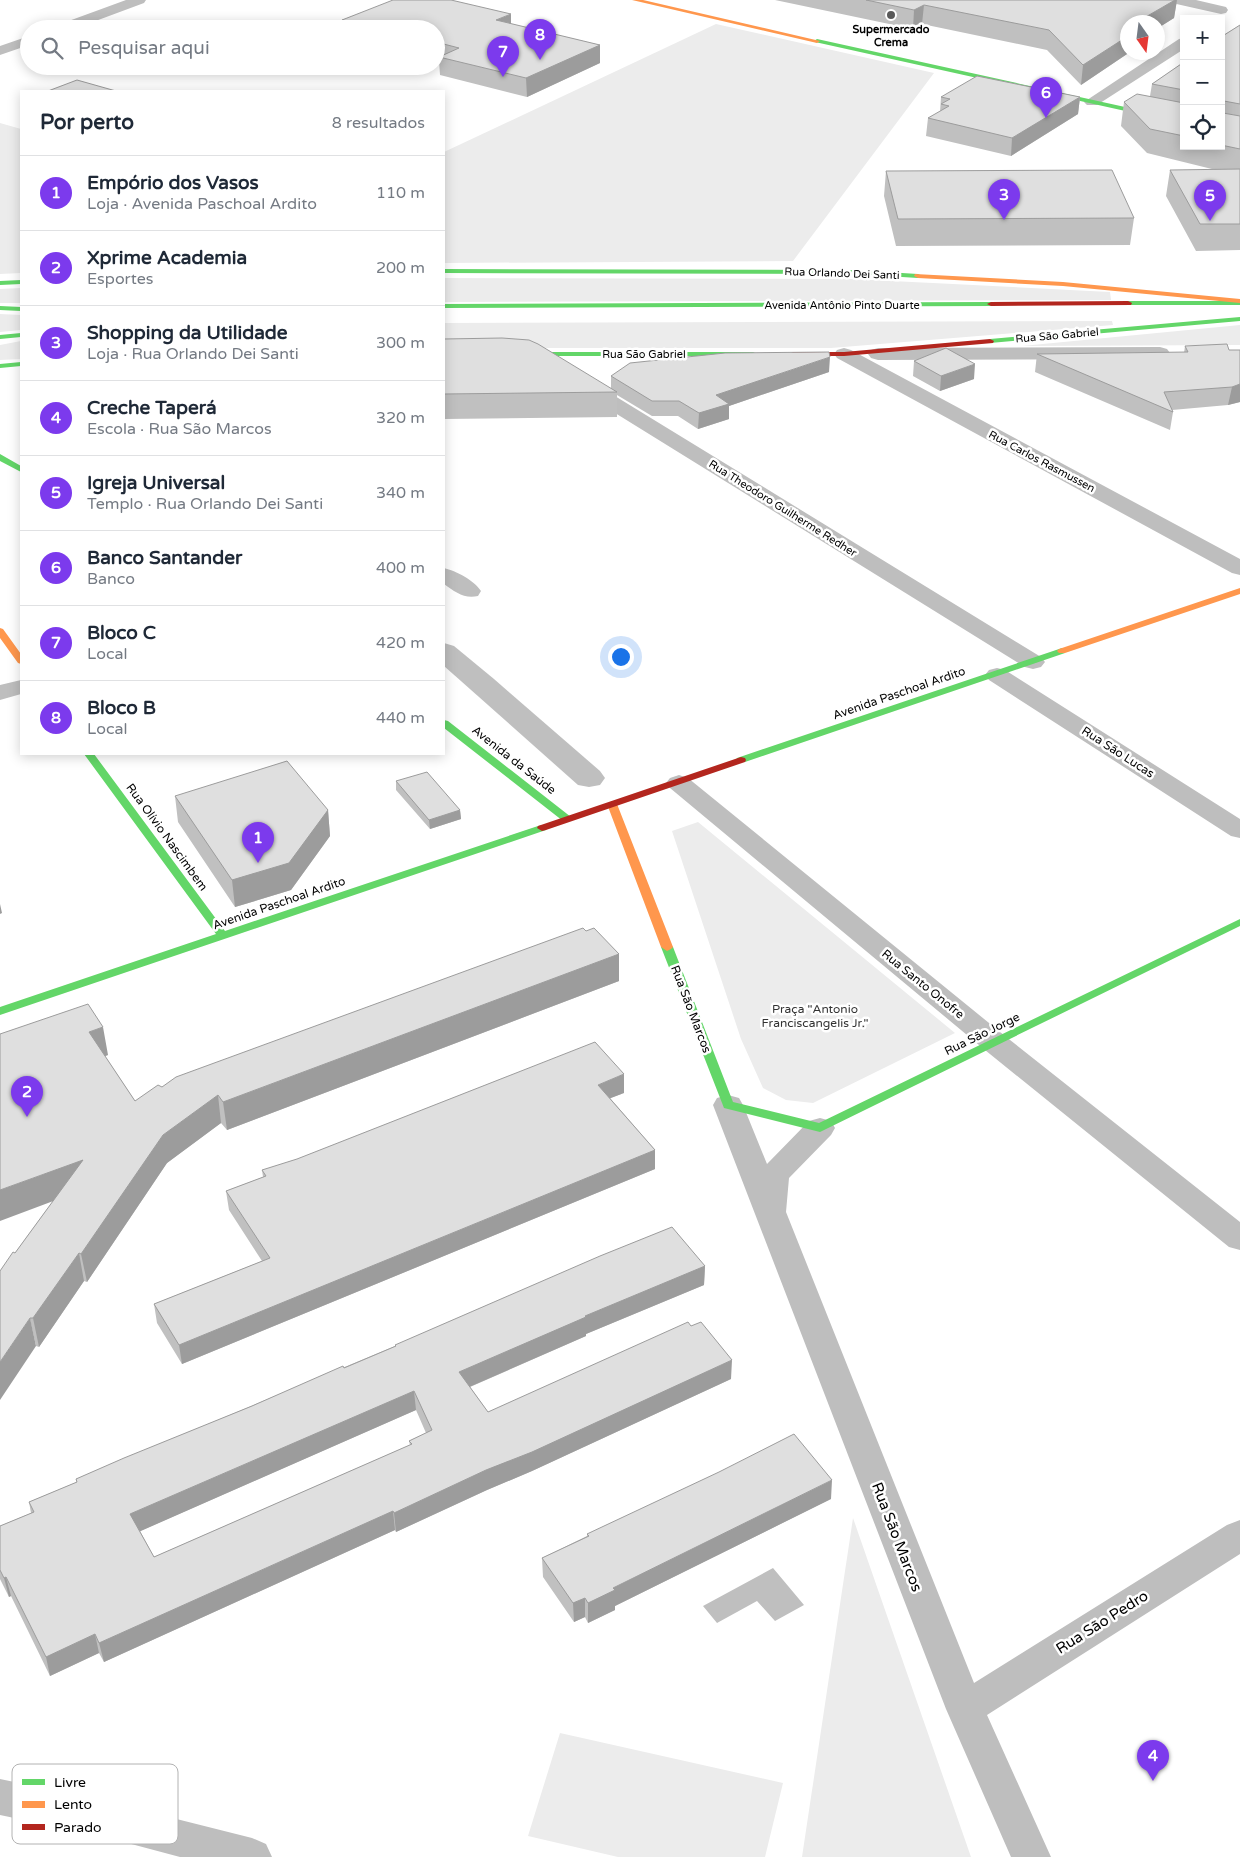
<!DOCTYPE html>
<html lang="pt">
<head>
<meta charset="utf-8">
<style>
	:root { --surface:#fff; --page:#f6f6f7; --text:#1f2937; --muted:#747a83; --line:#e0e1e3; --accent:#7c3aed }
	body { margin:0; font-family:"Varela Round",sans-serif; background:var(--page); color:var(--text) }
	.controls { position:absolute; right:15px; top:15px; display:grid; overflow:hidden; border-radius:0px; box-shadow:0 2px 12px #0003 }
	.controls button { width:45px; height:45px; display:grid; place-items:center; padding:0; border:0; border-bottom:1px solid var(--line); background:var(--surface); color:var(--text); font:25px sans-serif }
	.compass { position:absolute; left:1120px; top:15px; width:45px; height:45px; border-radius:50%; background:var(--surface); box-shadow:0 2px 12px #0003; rotate:166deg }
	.you { position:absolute; left:620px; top:656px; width:18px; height:18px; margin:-12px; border:4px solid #fff; border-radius:50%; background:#1a73e8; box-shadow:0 0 0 8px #1a73e833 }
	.badge { display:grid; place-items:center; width:32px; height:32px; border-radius:50%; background:var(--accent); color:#fff; font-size:16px; font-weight:700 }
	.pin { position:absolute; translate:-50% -41px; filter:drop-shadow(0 1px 2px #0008) }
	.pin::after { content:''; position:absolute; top:26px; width:18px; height:15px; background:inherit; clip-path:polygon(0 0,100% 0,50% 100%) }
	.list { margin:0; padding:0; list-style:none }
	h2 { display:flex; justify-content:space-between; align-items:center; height:65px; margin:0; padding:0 20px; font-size:21px }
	h2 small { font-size:16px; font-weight:400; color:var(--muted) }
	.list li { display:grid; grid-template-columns:32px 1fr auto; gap:15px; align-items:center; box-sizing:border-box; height:75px; padding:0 20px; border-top:1px solid var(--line) }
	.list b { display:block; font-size:19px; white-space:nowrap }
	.list p { margin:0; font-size:16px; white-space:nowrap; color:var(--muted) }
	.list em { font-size:16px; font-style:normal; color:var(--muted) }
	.icon { flex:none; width:28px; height:28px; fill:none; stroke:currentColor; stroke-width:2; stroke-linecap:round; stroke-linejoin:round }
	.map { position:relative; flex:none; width:1240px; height:1857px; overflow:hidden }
	.search { position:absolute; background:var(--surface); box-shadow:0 2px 12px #0003; left:20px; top:20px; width:425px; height:55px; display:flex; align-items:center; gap:12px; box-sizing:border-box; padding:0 18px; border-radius:28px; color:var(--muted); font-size:19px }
	.panel { position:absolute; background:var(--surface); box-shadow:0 2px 12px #0003; left:20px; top:90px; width:425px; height:665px; border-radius:0px }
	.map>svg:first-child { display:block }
</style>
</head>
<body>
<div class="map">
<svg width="1240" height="1857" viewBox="0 0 1240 1857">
	<rect width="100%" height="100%" fill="#fff"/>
	<path fill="#ececec" d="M716,24l218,49 -141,188 -349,2v-111z
		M0,123l21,6v144l-21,1z
		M444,278l408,1 258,13 1,8 -667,2z
		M21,288v15h-21v-14z
		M0,314l21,1v15l-21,2z
		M1112,321l1,4 -282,23h-387v-25z
		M1240,325v20l-218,1z
		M21,341v18l-21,1v-15z
		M698,822l257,211 -142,70 -27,-3 -23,-12 -22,-49 -69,-208z
		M853,1518l118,339h-169z
		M560,1733l223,50 -18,74h-147l-90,-21z"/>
	<path fill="#bfbfbf" d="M773,1568l31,37 -29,16 -18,-20 -40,22 -14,-17z"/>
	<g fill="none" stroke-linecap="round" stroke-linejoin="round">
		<path fill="#bfbfbf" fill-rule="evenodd" d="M444,643l10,3 40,33 106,92 5,7 -5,7 -11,2 -11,-2 -134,-119z"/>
		<path fill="#bebebe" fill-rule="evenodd" d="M126,0h20l-2,3 -70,26h-21l2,-3z
			M1170,0h26l30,7 2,3 -2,3 -5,1 -49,-11z
			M29,36v9l-29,10v-9z
			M1184,38v11l-87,56h-10l-3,-3 95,-63z
			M1160,347l7,2 3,4 -3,4 -7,2 -282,1 -7,-2 -3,-4 3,-4 7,-2z
			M844,348l7,2 389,209v16l-8,-2 -395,-215 -3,-4 3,-4z
			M585,380l7,2 449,275 4,5 -4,5 -8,2 -8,-2 -447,-277 -3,-4 3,-4z
			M444,568c12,3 30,12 37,23l-3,5c-14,3 -23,-4 -34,-12z
			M997,668l8,2 235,149v19l-9,-2 -242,-156 -4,-5 4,-5z
			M21,680v14l-21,6v-15z
			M679,775l9,3 317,258 235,186v28l-11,-3 -244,-197 -315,-262 -4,-5 4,-5z
			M728,1095l11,3 4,7 24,59 42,-43 11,-3 11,3 4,7 -4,7 -42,43 -3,34 188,471 253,-158 13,-5v34l-253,161 64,142h-40l-65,-148 -233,-604 4,-7z
			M0,1779l105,22 147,37 14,6 6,13h-92l-75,-20 -105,-22z"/>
		<path fill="#63d668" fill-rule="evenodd" d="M817,39l367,81v4l-369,-82 -1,-1z
			M444,269l410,1 64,4 4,2 -4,2 -64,-4 -410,-1z
			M21,280v4l-21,1v-4z
			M1125,301h115v4h-112l-4,-2z
			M991,302h3v4l-550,2v-4z
			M0,306l21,1v4l-21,-1z
			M1240,317v4l-250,22 -4,-2 4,-2z
			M21,333v4l-21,2v-4z
			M444,352h309l4,2 -4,2h-309z
			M21,362v4l-21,2v-4z
			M0,454l21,12v6l-21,-11z
			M1062,648l3,1v4l-320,109h-8l-1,-2 1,-2z
			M444,720l4,1 123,96 1,2 -1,2h-8l-119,-93z
			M84,754h10l131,177 313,-105 4,-1 5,3 -1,2 -546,185v-8l216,-73z
			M1240,919v7l-420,206 -96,-24 -63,-161 6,-4 6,4 60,155 86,21z"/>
		<path fill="#ff974d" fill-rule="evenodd" d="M632,0h11l177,41 -3,2z
			M915,274l148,8 177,17v4l-177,-17 -145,-8 -4,-2z
			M1240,588v6l-175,59h-6l-2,-2 2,-2z
			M0,628l3,1 18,25v10l-3,-1 -18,-25z
			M612,801l5,3 56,143 -2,2 -4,2 -6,-4 -54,-143z"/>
		<path fill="#b3261e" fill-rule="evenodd" d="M1128,301l4,2 -1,2 -140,1 -4,-2 4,-2z
			M990,339l4,2 -1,2 -149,13h-51l-4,-2 4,-2h51z
			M741,757l4,1 1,2 -1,2 -199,68 -4,1 -5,-3 1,-2z"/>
	</g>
	<path fill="#c0c0c0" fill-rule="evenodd" d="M775,0h402l-3,18 -16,10v-6h-30v30h2l-49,33 -34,-35 -125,-26 -9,5z
		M342,20l169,4 89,21v18l-73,34 -87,-22 -1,-14h-3v-32h-93z
		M1240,25v225l-44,1 -30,-55 4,-26h46l-69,-17 -26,-27 3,-24 26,-6 2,-12 32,-22v84h37v-109z
		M941,97h139l-2,17 -67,42 -85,-20 2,-18 12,-6z
		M886,171l248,47 -4,27 -234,1 -12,-50z
		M444,339l167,49v-12l218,-4 -100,34v13l-31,10 -20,-13h-26l-35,-21v22l-173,2z
		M1185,346l44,4h11v52l-12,3 -56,5 1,2 -3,18 -135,-58 2,-18 147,-1z
		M914,361l60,18 -34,12 -27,-15z
		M396,781l64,29 1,9 -31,10 -34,-39z
		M175,796l153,14 2,26 -39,54 -56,17 -57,-85z
		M586,931l33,23v27l-392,149 -6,-7 -54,40 -80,119 -3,-1 -45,66 -3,-1 -21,-93 38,-52 -53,-167 108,21 -3,1 30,45 27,-14z
		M624,1093l-14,5 45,52v19l-473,195 -25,-41 -3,-19 108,-43 -33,-51 -3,-19 37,-14 -1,-7z
		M705,1266l-1,19 -118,49v2l-116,51 18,25 243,-33 -199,92 -45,19 -91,42 -1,-2 -291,132 -5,-9 -49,23 -39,-80 -2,1 -9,-18v-53l31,-13 -2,-11 48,-20 -1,-3 319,-133v-1zM416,1410l10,23 -17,8 1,4 -256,112 -14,-26z
		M831,1499l-216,107v4l-27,13 -3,-6 -11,5 -31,-45 -1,-19 45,-22v-2z"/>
	<path fill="#9c9c9c" d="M1175,0h2l-3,18 -16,10v-6h-21z
		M924,5l-2,19 -9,5 1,-19z
		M511,14v18l-15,-12z
		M1128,36v16h2l-49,33 2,-20z
		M600,45v18l-73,34 -1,-19z
		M1080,97l-2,17 -67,42 1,-18z
		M830,357l-1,15 -100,34v13l-31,10 1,-16 17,-18z
		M975,364l-1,15 -34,12 1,-15z
		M1240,384v18l-12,3 4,-18z
		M328,810l2,26 -39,54 -56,17 -3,-27z
		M460,810l1,9 -31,10 -1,-9z
		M0,904l2,9 -2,1z
		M619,954v27l-392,149 -4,-28z
		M103,1027l5,28 -14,5 -5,-28z
		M624,1074v19l-26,10v-18z
		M218,1095l3,28 -54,40 -80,119 -6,-28 82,-119z
		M655,1150v19l-473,195 -3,-19z
		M83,1160l5,28 -88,33v-31z
		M79,1253l5,28 -45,66 -6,-29z
		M705,1266l-1,19 -118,49v2l-126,55 -1,-19 126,-56z
		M30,1318l6,28 -36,54v-38z
		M732,1360l-1,19 -199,92 -45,19 -91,42 -2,-19 92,-43z
		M414,1391l2,19 -282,124 -4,-20z
		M832,1480l-1,19 -216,107v4l-27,13v-20l25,-15z
		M393,1511l2,19 -291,132 -5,-19z
		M6,1577l5,19 -2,1 -5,-19z
		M585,1598v19l-11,5 -1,-19z
		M95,1634l4,19 -49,23 -4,-19z"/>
	<path fill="#dfdfdf" stroke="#9c9c9c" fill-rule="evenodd" d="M393,0h58l60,14 -15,6 104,25 -74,33 -87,-21 20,-9 -23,-6v-13h-56l-38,-9z
		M866,0h309l-38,22h-9v14l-45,29 -34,-35 -125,-25 -10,5z
		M1240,25v79l-16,-3 -1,12 17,3v33l-19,-4v-108z
		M1184,62v28l-32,-6z
		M977,76l103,21 -68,41 -84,-20 21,-12 -8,-2 9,-5 -9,-2z
		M77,80l39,11h-68z
		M1137,94l47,9v33l-34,-7 -26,-27z
		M1240,169v55h-40l-30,-54z
		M1112,170l22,48 -236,1 -12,-48z
		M502,338l27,2 9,4 79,48 -173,2v-55z
		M1227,344l2,6h11v34l-8,3 -68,5 9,20 -136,-58 151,-2 -3,-6z
		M946,348l29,16 -34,12 -27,-15z
		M829,352l1,5 -114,38 13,9 -30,9 -20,-12h-27l-41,-25 19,-13 95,-10z
		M287,761l41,49 -39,53 -57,17 -57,-84z
		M427,772l33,38 -31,10 -33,-39z
		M583,928l3,3 8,-3 25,26 -396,148 -5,-7 -55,40 -82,119 -2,-1 -46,65h-3l-30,44v-91l13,-19 2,1 68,-93 -83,30v-156l88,-30 15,23 -14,5 46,69 23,-16 4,2 14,-10z
		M595,1042l29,32 -26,11 57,65 -476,195 -25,-41 116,-46 -44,-67 40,-15 -4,-6 35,-11z
		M672,1227l33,39 -120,50 1,1 -127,55 29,40 200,-90 3,4 10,-4 31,38 -200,92 -46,18 -92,43 -1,-2 -294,132 -4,-9 -49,23 -40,-80 -2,1 -4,-8v-44l34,-14 -5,-10 48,-20 -1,-3 48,-21 128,-52 91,-40 1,2 52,-22 -1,-1 205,-89zM414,1391l18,39 -23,11 3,3 -258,113 -24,-43z
		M794,1434l38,46 -219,108 2,2 -27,13 -3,-5 -12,5 -31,-45 47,-22 -2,-2 132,-62z"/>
	<circle fill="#595959" stroke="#fff" stroke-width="2" cx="891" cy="15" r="5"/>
	<g text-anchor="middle" stroke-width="5" stroke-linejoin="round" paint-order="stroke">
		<g font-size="11" font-weight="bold" fill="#000" stroke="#fff">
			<text x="891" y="33">Supermercado<tspan x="891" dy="13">Crema</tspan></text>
		</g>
		<g font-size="11" fill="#000" stroke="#fff">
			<text transform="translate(842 273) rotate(2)" y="4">Rua Orlando Dei Santi</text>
			<text x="842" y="309">Avenida Antônio Pinto Duarte</text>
			<text transform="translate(1057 335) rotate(-5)" y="4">Rua São Gabriel</text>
			<text x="644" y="358">Rua São Gabriel</text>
			<text transform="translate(1042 461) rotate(28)" y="4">Rua Carlos Rasmussen</text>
			<text transform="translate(783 508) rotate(32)" y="4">Rua Theodoro Guilherme Redher</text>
		</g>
		<g font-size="12" fill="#000" stroke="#fff">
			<text transform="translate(899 693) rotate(-19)" y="4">Avenida Paschoal Ardito</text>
			<text transform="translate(1118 752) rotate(33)" y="4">Rua São Lucas</text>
			<text transform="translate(514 760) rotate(38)" y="4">Avenida da Saúde</text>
			<text transform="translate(167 837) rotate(54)" y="4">Rua Olívio Nascimbem</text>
			<text transform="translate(279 903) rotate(-19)" y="4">Avenida Paschoal Ardito</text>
			<text transform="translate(923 984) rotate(39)" y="4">Rua Santo Onofre</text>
			<text transform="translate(691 1009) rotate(69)" y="4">Rua São Marcos</text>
			<text transform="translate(982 1034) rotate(-26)" y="4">Rua São Jorge</text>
		</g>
		<g font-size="12" fill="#333" stroke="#fff">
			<text x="815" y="1013">Praça "Antonio<tspan x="815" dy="14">Franciscangelis Jr."</tspan></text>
		</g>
		<g font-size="15" fill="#000" stroke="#fff">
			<text transform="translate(897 1537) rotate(69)" y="5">Rua São Marcos</text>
			<text transform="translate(1102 1622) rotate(-32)" y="5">Rua São Pedro</text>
		</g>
	</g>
	<rect x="12" y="1764" width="166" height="80" rx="8" fill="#fff" stroke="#b2b2b2" stroke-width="1"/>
	<rect x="22" y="1779" width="23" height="6" fill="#63d668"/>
	<rect x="22" y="1801" width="23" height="7" fill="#ff974d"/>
	<rect x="22" y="1824" width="23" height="6" fill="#b3261e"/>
	<g font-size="14" fill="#000">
		<text x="54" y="1787">Livre</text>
		<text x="54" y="1809">Lento</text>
		<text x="54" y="1832">Parado</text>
	</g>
</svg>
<div class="controls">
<button>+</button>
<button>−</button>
<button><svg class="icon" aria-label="locate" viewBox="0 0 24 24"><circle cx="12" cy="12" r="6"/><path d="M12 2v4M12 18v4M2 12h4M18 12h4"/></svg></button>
</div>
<svg class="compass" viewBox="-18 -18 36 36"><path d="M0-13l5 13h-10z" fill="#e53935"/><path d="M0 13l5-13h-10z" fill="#747a83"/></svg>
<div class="you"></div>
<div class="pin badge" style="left:258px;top:863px">1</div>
<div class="pin badge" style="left:27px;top:1117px">2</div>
<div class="pin badge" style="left:1004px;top:220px">3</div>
<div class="pin badge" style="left:1153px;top:1781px">4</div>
<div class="pin badge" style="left:1210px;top:221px">5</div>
<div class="pin badge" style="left:1046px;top:118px">6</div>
<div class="pin badge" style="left:503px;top:77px">7</div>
<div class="pin badge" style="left:540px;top:60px">8</div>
<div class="search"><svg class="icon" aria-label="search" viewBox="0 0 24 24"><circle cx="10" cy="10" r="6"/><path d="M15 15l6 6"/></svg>Pesquisar aqui</div>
<section class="panel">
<h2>Por perto<small>8 resultados</small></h2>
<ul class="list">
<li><span class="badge">1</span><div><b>Empório dos Vasos</b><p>Loja · Avenida Paschoal Ardito</p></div><em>110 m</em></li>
<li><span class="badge">2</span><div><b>Xprime Academia</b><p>Esportes</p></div><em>200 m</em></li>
<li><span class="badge">3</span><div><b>Shopping da Utilidade</b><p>Loja · Rua Orlando Dei Santi</p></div><em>300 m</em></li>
<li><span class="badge">4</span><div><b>Creche Taperá</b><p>Escola · Rua São Marcos</p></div><em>320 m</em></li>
<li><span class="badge">5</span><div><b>Igreja Universal</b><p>Templo · Rua Orlando Dei Santi</p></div><em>340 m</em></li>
<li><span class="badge">6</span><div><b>Banco Santander</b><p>Banco</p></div><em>400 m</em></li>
<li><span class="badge">7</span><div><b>Bloco C</b><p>Local</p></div><em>420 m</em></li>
<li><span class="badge">8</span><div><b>Bloco B</b><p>Local</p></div><em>440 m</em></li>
</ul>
</section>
</div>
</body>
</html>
